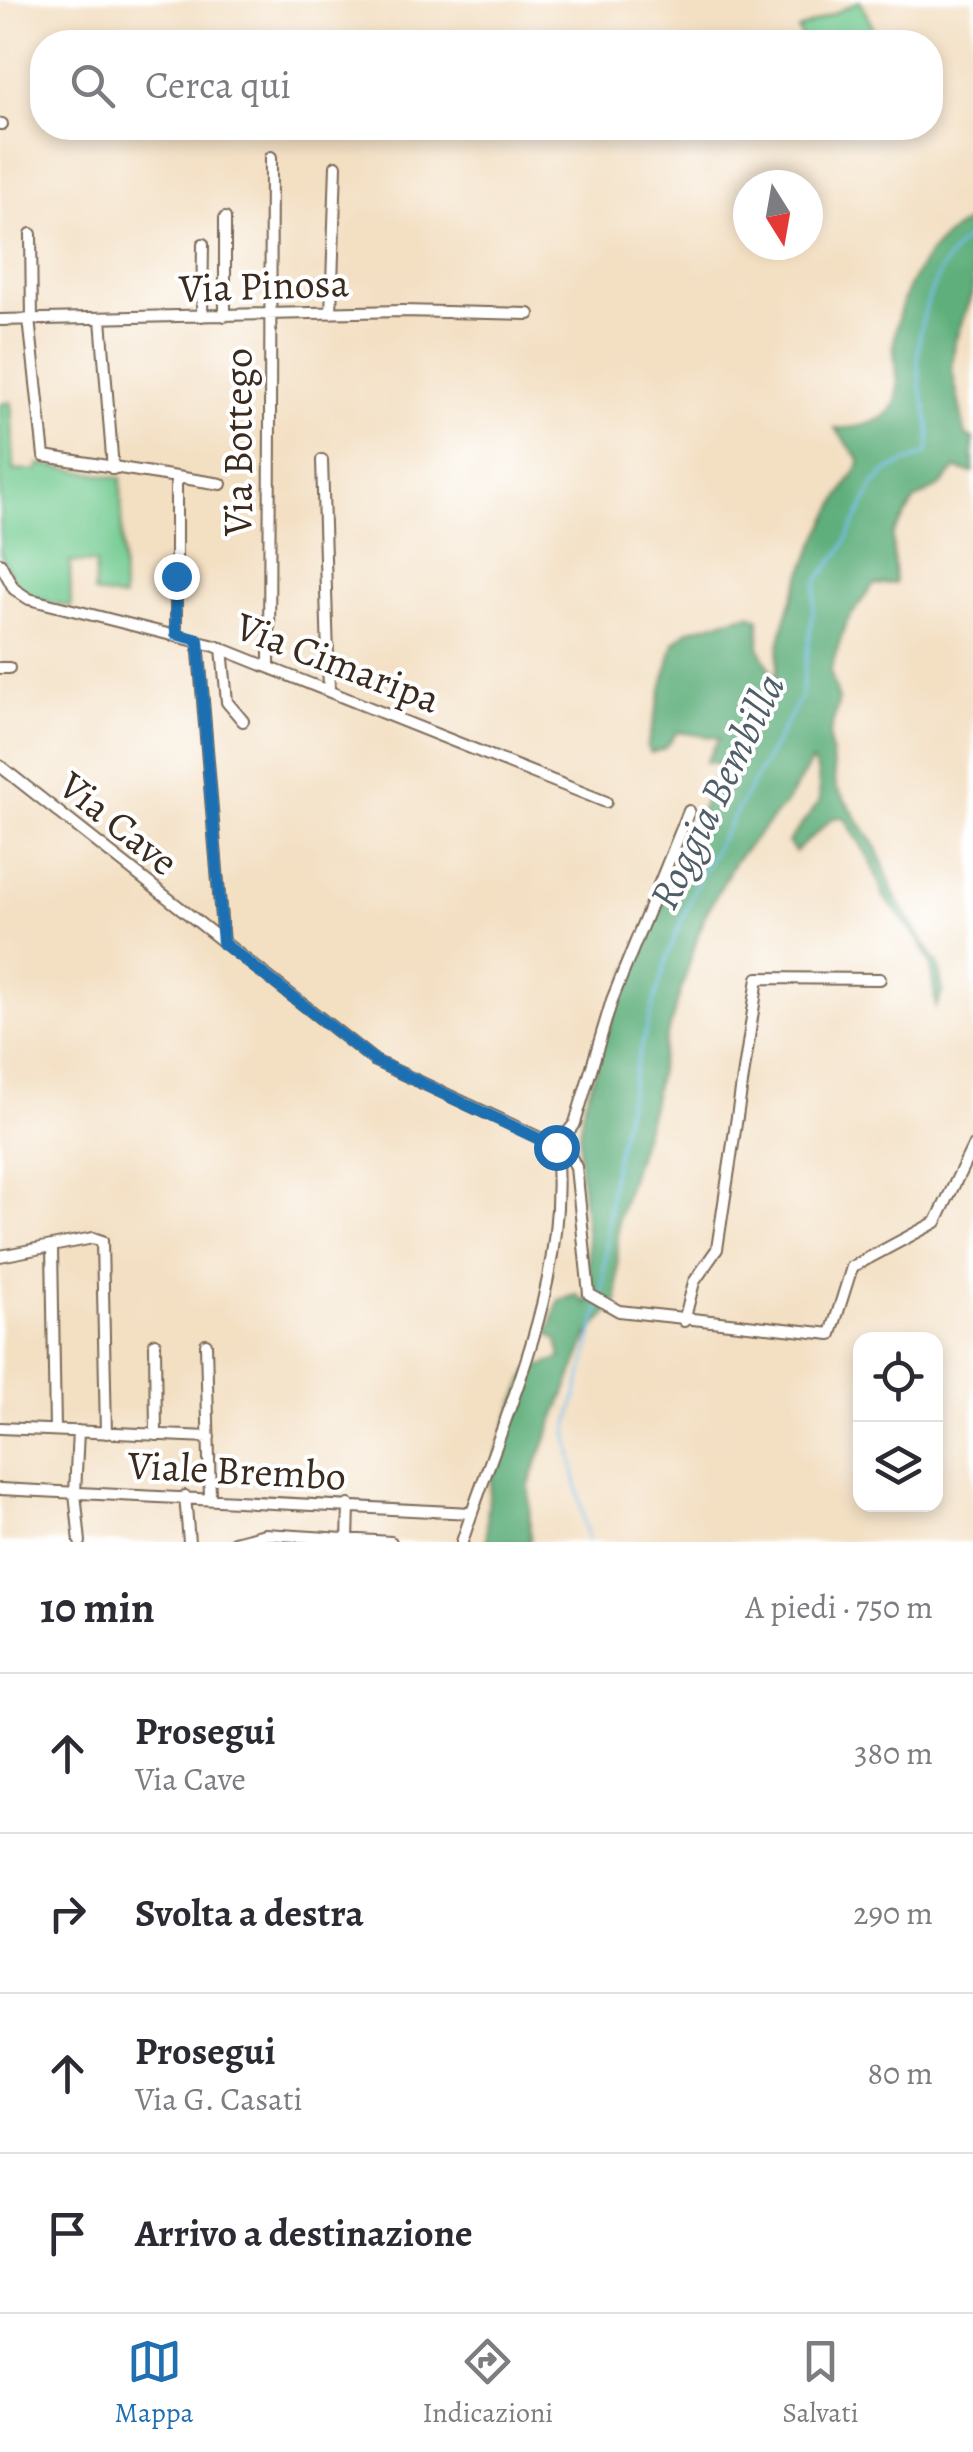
<!DOCTYPE html>
<html lang="it">
<head>
<meta charset="utf-8">
<style>
	:root { --surface:#fff; --page:#f7f7f7; --text:#2b2b33; --muted:#7c7c81; --line:#e1e1e2; --accent:#1f6fb2 }
	body { margin:0; font-family:Alegreya,serif; background:var(--page); color:var(--text) }
	.controls { position:absolute; right:30px; bottom:30px; display:grid; overflow:hidden; border-radius:20px; box-shadow:0 5px 15px #0003 }
	.controls button { width:90px; height:90px; display:grid; place-items:center; padding:0; border:0; border-bottom:2px solid var(--line); background:var(--surface); color:var(--text); font:50px sans-serif }
	.compass { position:absolute; left:733px; top:170px; width:90px; height:90px; border-radius:50%; background:var(--surface); box-shadow:0 5px 15px #0003; rotate:169deg }
	.stop { position:absolute; width:30px; height:30px; margin:-22px; border:8px solid #1f6fb2; border-radius:50%; background:#fff }
	.stop.end { background:#1f6fb2; border-color:#fff; box-shadow:0 2px 10px #0008 }
	.list { margin:0; padding:0; list-style:none }
	h2 { display:flex; justify-content:space-between; align-items:center; height:130px; margin:0; padding:0 40px; font-size:42px }
	h2 small { font-size:32px; font-weight:400; color:var(--muted) }
	.list li { display:grid; grid-template-columns:65px 1fr auto; gap:30px; align-items:center; box-sizing:border-box; height:160px; padding:0 40px; border-top:2px solid var(--line) }
	.list b { display:block; font-size:38px; white-space:nowrap }
	.list p { margin:0; font-size:32px; white-space:nowrap; color:var(--muted) }
	.list em { font-size:32px; font-style:normal; color:var(--muted) }
	.icon { flex:none; width:55px; height:55px; fill:none; stroke:currentColor; stroke-width:2; stroke-linecap:round; stroke-linejoin:round }
	.map { position:relative; flex:none; width:973px; height:1542px; overflow:hidden }
	.search { position:absolute; background:var(--surface); box-shadow:0 5px 15px #0003; left:30px; right:30px; top:30px; height:110px; display:flex; align-items:center; gap:25px; box-sizing:border-box; padding:0 35px; border-radius:40px; color:var(--muted); font-size:38px }
	.sheet { height:770px; background:var(--surface) }
	nav { display:flex; justify-content:space-around; align-items:center; box-sizing:border-box; height:140px; border-top:2px solid var(--line); background:var(--surface); font-size:28px; color:var(--muted) }
	nav a { display:grid; justify-items:center; gap:5px }
	nav .on { color:var(--accent) }
	.map>svg:first-child { display:block }
</style>
</head>
<body>
<div class="map">
<svg width="973" height="1542" viewBox="0 0 973 1542">
	<rect width="100%" height="100%" fill="#fff"/>
	<filter id="ink" filterUnits="userSpaceOnUse"><feTurbulence type="fractalNoise" baseFrequency=".01" numOctaves="2"/><feDisplacementMap in="SourceGraphic" scale="20" xChannelSelector="R" yChannelSelector="G"/><feConvolveMatrix kernelMatrix="1 2 1 2 8 2 1 2 1" color-interpolation-filters="sRGB"/></filter>
	<filter id="wash" filterUnits="userSpaceOnUse"><feTurbulence type="fractalNoise" baseFrequency=".0048" numOctaves="4" result="noise"/><feDisplacementMap in="SourceGraphic" scale="40" xChannelSelector="R" yChannelSelector="G"/><feGaussianBlur stdDeviation="2.25" result="paint"/><feColorMatrix in="noise" values="0 0 0 0 0 0 0 0 0 0 0 0 0 0 0 0 0 1.4 0 .05"/><feComposite in="paint" operator="in"/></filter>
	<g filter="url(#wash)">
		<rect width="100%" height="100%" fill="#f3dfc2"/>
		<path fill="#73cb91" stroke="#577a58" stroke-width="2.5" d="M860,1l20,41h-76l-6,-12z
			M11,402l3,69 24,-1v-6l83,14 2,121 -29,-6 2,-30 -26,-1 1,45 -42,-10 -12,-11 -17,-32v-150z"/>
		<path fill="#5eaf7b" stroke="#4c6c4c" stroke-width="2.5" d="M973,219v71l-18,51 -3,28 14,67 7,3v34l-18,-4 -15,17 -25,14 -23,35 3,48 -22,2 -27,38 -16,49 9,28 -10,37 7,50 41,61 18,49 45,71 2,25 -6,14 -5,-41 -10,-23 -37,-46 -13,-36 -27,-44 -11,1 -38,34 -7,-10 32,-41 -2,-28 -6,-12 -26,42 -51,58 -32,58 -39,126 -12,61 -34,113 -1,83 -29,34 -53,132 -6,17 1,57h-43c-2,-67 15,-110 41,-170l33,-14 -3,-18 -10,-6 11,-34 18,-5 10,9c8,-64 -15,-128 -5,-191 2,-13 9,-25 12,-37 28,-111 84,-208 127,-313l-15,-1 13,-24 -42,-6 -11,16 -15,5 -4,-6 27,-104 15,-13 61,-16 9,5v29l16,30c4,-11 2,-21 4,-32 11,-57 48,-132 80,-180l1,-6 -25,-32c20,1 54,-5 61,-27 6,-16 -3,-39 -2,-55 4,-53 32,-105 79,-127z"/>
		<g fill="none" stroke-linecap="round" stroke-linejoin="round">
			<path stroke="#77bfef" stroke-width="2.5" d="M602,1297l10,-121 24,-111 32,-110 30,-75 103,-183 16,-116 24,-30 34,-68 12,-12 40,-18c8,-22 -3,-48 -7,-70 -8,-50 11,-119 53,-150
				M588,1542l-21,-110 33,-127"/>
		</g>
	</g>
	<g filter="url(#ink)">
		<g fill="none" stroke-linecap="round" stroke-linejoin="round">
			<g stroke="#7b6957" stroke-width="14">
				<path id="minor" d="M0,124h2
					M31,234l1,86
					M331,313l5,-147
					M202,316l1,-72
					M225,316v-98
					M29,319l15,137 177,28
					M101,319l12,150
					M0,320l402,-9 127,3
					M322,460l7,229
					M176,478v156
					M0,563l14,26 15,10 186,47 391,156
					M198,640l25,303
					M222,648l5,54 16,19
					M269,666l2,-509
					M0,668h9
					M0,766l375,295 193,90 8,16 13,127 30,17 212,23 21,-67 84,-45 37,-76
					M556,1147l19,-24 37,-123 77,-189
					M52,1246l3,184
					M0,1256l93,-18 9,3 4,192
					M684,1321l10,-39 23,-33 41,-271 122,1
					M155,1343l1,92
					M206,1344l4,153
					M0,1428l209,9
					M78,1431l-3,62 5,49
					M0,1489l471,24
					M185,1496l4,46
					M234,1542l31,-8 126,8
					M348,1542l1,-37
					M462,1542c43,-132 107,-253 94,-395"/>
			</g>
			<use href="#minor" stroke="#fff" stroke-width="10"/>
		</g>
	</g>
	<g fill="none" stroke-linecap="round" stroke-linejoin="round" filter="url(#ink)">
		<path stroke="#1f6fb2" stroke-width="12" d="M176,576v58l22,6 25,303 152,118 181,86"/>
	</g>
	<g text-anchor="middle" stroke-width="8" stroke-linejoin="round" paint-order="stroke">
		<g font-size="40" fill="#3b2a1e" stroke="#fff">
			<text transform="translate(264 285) rotate(-2)" y="14">Via Pinosa</text>
			<text transform="translate(238 442) rotate(-90)" y="14">Via Bottego</text>
			<text transform="translate(338 662) rotate(21)" y="14">Via Cimaripa</text>
			<text transform="translate(119 823) rotate(39)" y="14">Via Cave</text>
			<text transform="translate(237 1470) rotate(3)" y="14">Viale Brembo</text>
		</g>
		<g font-size="42" font-style="italic" fill="#505e67" stroke="#fff">
			<text transform="translate(716 791) rotate(-64)" y="15">Roggia Bembilla</text>
		</g>
	</g>
</svg>
<div class="controls">
<button><svg class="icon" aria-label="locate" viewBox="0 0 24 24"><circle cx="12" cy="12" r="6"/><path d="M12 2v4M12 18v4M2 12h4M18 12h4"/></svg></button>
<button><svg class="icon" aria-label="layers" viewBox="0 0 24 24"><path d="M12 4l9 5-9 5-9-5zM3 14l9 5 9-5"/></svg></button>
</div>
<svg class="compass" viewBox="-18 -18 36 36"><path d="M0-13l5 13h-10z" fill="#e53935"/><path d="M0 13l5-13h-10z" fill="#7c7c81"/></svg>
<div class="stop" style="left:556px;top:1147px"></div>
<div class="stop end" style="left:176px;top:576px"></div>
<div class="search"><svg class="icon" aria-label="search" viewBox="0 0 24 24"><circle cx="10" cy="10" r="6"/><path d="M15 15l6 6"/></svg>Cerca qui</div>
</div>
<section class="sheet">
<h2>10 min<small>A piedi · 750 m</small></h2>
<ul class="list">
<li><svg class="icon" aria-label="ahead" viewBox="0 0 24 24"><path d="M12 20V5M6 11l6-6 6 6"/></svg><div><b>Prosegui</b><p>Via Cave</p></div><em>380 m</em></li>
<li><svg class="icon" aria-label="right" viewBox="0 0 24 24"><path d="M7 20v-9h11M14 6l5 5-5 5"/></svg><div><b>Svolta a destra</b></div><em>290 m</em></li>
<li><svg class="icon" aria-label="ahead" viewBox="0 0 24 24"><path d="M12 20V5M6 11l6-6 6 6"/></svg><div><b>Prosegui</b><p>Via G. Casati</p></div><em>80 m</em></li>
<li><svg class="icon" aria-label="arrive" viewBox="0 0 24 24"><path d="M6 21V4h12l-3 4 3 4H6"/></svg><div><b>Arrivo a destinazione</b></div></li>
</ul>
</section>
<nav>
<a class="on"><svg class="icon" aria-label="map" viewBox="0 0 24 24"><path d="M3 6l6-2 6 2 6-2v14l-6 2-6-2-6 2zM9 4v14M15 6v14"/></svg>Mappa</a>
<a><svg class="icon" aria-label="directions" viewBox="0 0 24 24"><path d="M12 3l9 9-9 9-9-9zM9 14v-3h6M13 9l2 2-2 2"/></svg>Indicazioni</a>
<a><svg class="icon" aria-label="saved" viewBox="0 0 24 24"><path d="M7 4h10v16l-5-4-5 4z"/></svg>Salvati</a>
</nav>
</body>
</html>
